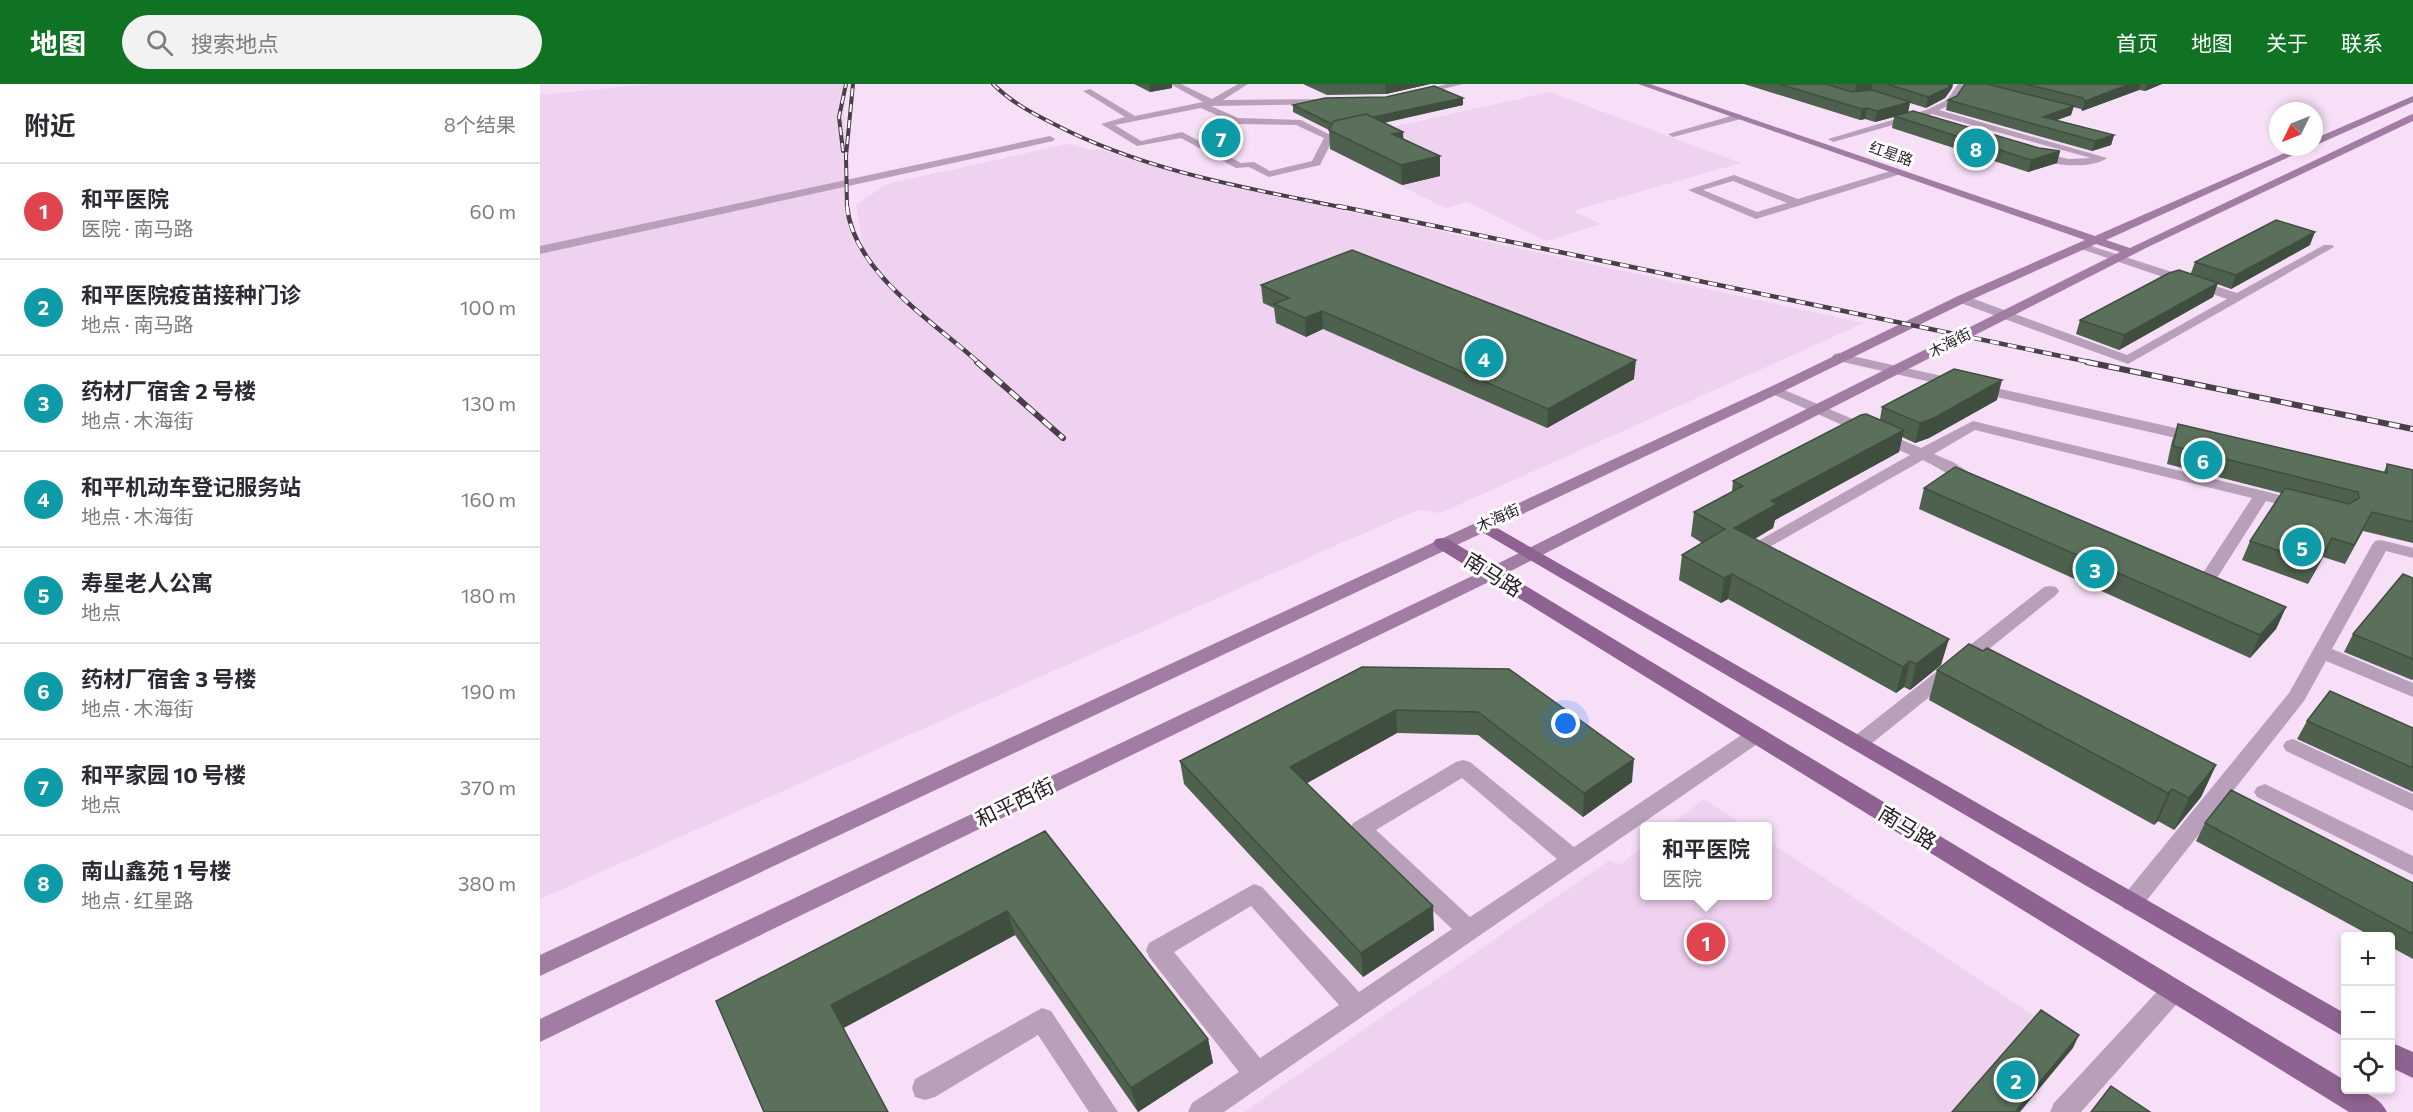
<!DOCTYPE html>
<html lang="zh">
<head>
<meta charset="utf-8">
<style>
	:root { --surface:#fff; --page:#f2f2f3; --text:#2b2b33; --muted:#7c7c81; --line:#e1e1e2; --accent:#0f7323 }
	body { margin:0; font-family:Commissioner,"Noto Sans SC",sans-serif; background:var(--page); color:var(--text) }
	.controls { position:absolute; right:18px; bottom:18px; display:grid; overflow:hidden; border-radius:6px; box-shadow:0 3px 9px #0003 }
	.controls button { width:54px; height:54px; display:grid; place-items:center; padding:0; border:0; border-bottom:2px solid var(--line); background:var(--surface); color:var(--text); font:30px sans-serif }
	.compass { position:absolute; left:1729px; top:18px; width:54px; height:54px; border-radius:50%; background:var(--surface); box-shadow:0 3px 9px #0003; rotate:227deg }
	.you { position:absolute; left:1026px; top:640px; width:21px; height:21px; margin:-15px; border:4px solid #fff; border-radius:50%; background:#1a73e8; box-shadow:0 0 0 9px #1a73e833 }
	.badge { display:grid; place-items:center; width:39px; height:39px; border-radius:50%; background:var(--accent); color:#fff; font-size:20px; font-weight:700 }
	.pin { position:absolute; translate:-50% -50%; border:3px solid #fff; box-shadow:0 2px 6px #0006 }
	.popup { position:absolute; left:1100px; top:738px; width:132px; height:78px; box-sizing:border-box; display:grid; place-content:center; border-radius:6px; background:var(--surface); filter:drop-shadow(0 2px 4px #0005); font-size:20px; white-space:nowrap; color:var(--muted) }
	.popup b { font-size:22px; color:var(--text) }
	.popup::after { content:''; position:absolute; left:50%; top:100%; margin-left:-12px; border:12px solid transparent; border-top-color:var(--surface) }
	.list { margin:0; padding:0; list-style:none }
	h2 { display:flex; justify-content:space-between; align-items:center; height:78px; margin:0; padding:0 24px; font-size:26px }
	h2 small { font-size:20px; font-weight:400; color:var(--muted) }
	.list li { display:grid; grid-template-columns:39px 1fr auto; gap:18px; align-items:center; box-sizing:border-box; height:96px; padding:0 24px; border-top:2px solid var(--line) }
	.list b { display:block; font-size:22px; white-space:nowrap }
	.list p { margin:0; font-size:20px; white-space:nowrap; color:var(--muted) }
	.list em { font-size:20px; font-style:normal; color:var(--muted) }
	.icon { flex:none; width:33px; height:33px; fill:none; stroke:currentColor; stroke-width:2; stroke-linecap:round; stroke-linejoin:round }
	.map { position:relative; flex:none; width:1873px; height:1028px; overflow:hidden }
	header { display:flex; align-items:center; gap:36px; box-sizing:border-box; height:84px; padding:0 30px; background:var(--accent); color:#fff }
	header strong { font-size:28px }
	nav { display:flex; gap:33px; margin-inline-start:auto; font-size:21px }
	.search { width:420px; height:54px; background:var(--page); display:flex; align-items:center; gap:15px; box-sizing:border-box; padding:0 21px; border-radius:33px; color:var(--muted); font-size:22px }
	main { display:flex }
	aside { flex:1; background:var(--surface) }
	.map>svg:first-child { display:block }
</style>
</head>
<body>
<header>
<strong>地图</strong>
<div class="search"><svg class="icon" aria-label="search" viewBox="0 0 24 24"><circle cx="10" cy="10" r="6"/><path d="M15 15l6 6"/></svg>搜索地点</div>
<nav><a>首页</a><a>地图</a><a>关于</a><a>联系</a></nav>
</header>
<main>
<aside>
<h2>附近<small>8个结果</small></h2>
<ul class="list">
<li><span class="badge" style="background:#e0444e">1</span><div><b>和平医院</b><p>医院 · 南马路</p></div><em>60 m</em></li>
<li><span class="badge" style="background:#0f9aa8">2</span><div><b>和平医院疫苗接种门诊</b><p>地点 · 南马路</p></div><em>100 m</em></li>
<li><span class="badge" style="background:#0f9aa8">3</span><div><b>药材厂宿舍 2 号楼</b><p>地点 · 木海街</p></div><em>130 m</em></li>
<li><span class="badge" style="background:#0f9aa8">4</span><div><b>和平机动车登记服务站</b><p>地点 · 木海街</p></div><em>160 m</em></li>
<li><span class="badge" style="background:#0f9aa8">5</span><div><b>寿星老人公寓</b><p>地点</p></div><em>180 m</em></li>
<li><span class="badge" style="background:#0f9aa8">6</span><div><b>药材厂宿舍 3 号楼</b><p>地点 · 木海街</p></div><em>190 m</em></li>
<li><span class="badge" style="background:#0f9aa8">7</span><div><b>和平家园 10 号楼</b><p>地点</p></div><em>370 m</em></li>
<li><span class="badge" style="background:#0f9aa8">8</span><div><b>南山鑫苑 1 号楼</b><p>地点 · 红星路</p></div><em>380 m</em></li>
</ul>
</aside>
<div class="map">
<svg width="1873" height="1028" viewBox="0 0 1873 1028">
	<rect width="100%" height="100%" fill="#f7dff8"/>
	<path fill="#efd1f0" d="M110,0h193l6,124 15,47 -8,-50 31,-21 180,-40 24,6 7,-1 35,11 139,35 592,128 -424,190 -22,-3 -79,34 -799,355v-804z
		M1009,8l192,71 -168,48 28,13 -55,17 -79,-39 -22,6 -116,-59 6,-9z
		M1164,715l41,27h-76z
		M1228,757l271,178 -81,93h-714l366,-252 10,5 24,-19v50h124z"/>
	<g fill="none" stroke-linecap="round" stroke-linejoin="round">
		<path fill="#b9a0ba" fill-rule="evenodd" d="M630,0h11l31,15 26,-15h10l-25,16 112,-1 1,2 -4,3 -121,2 27,12 63,2 33,17 -14,28 -51,12 -20,-10 -13,1 -55,-30 -44,8 -36,-22 24,-7 -42,-26 7,-2 45,27 68,-14zM661,24l35,16 60,1 28,13 -12,23 -42,10 -16,-9 -13,1 -59,-31 -41,9 -26,-16z
			M907,0h16l-47,12 -4,-3z
			M1418,0h8l-13,20 -14,6 168,48c-15,12 -61,8 -76,-3l5,-3 33,7 22,-1 -159,-44 -99,28 -5,-3 98,-29 21,-10z
			M1198,30l5,3 -2,2 -68,18 -5,-3z
			M510,52l5,3 -2,2 -513,113v-8z
			M1357,85l4,1v4l-145,45 -68,-29 46,-15 64,24zM1193,97l54,22 -30,9 -54,-22z
			M1542,159l155,50 87,-48h8l2,2 -206,117 -170,-62 -2,-3 2,-3h8l161,59 100,-56 -149,-51v-4z
			M1299,269l359,80 8,5 -8,5 -364,-83 -2,-3 2,-3z
			M1235,302l146,62 52,-27 295,71 39,10 2,3 -8,5 -35,-9 -54,85h-12l-3,-4 55,-84 -277,-68 -41,24 19,8 25,16 2,3 -2,3c-12,3 -42,-18 -55,-24l-173,98 -6,-1 -3,-4 3,-4 166,-94 -140,-62 -2,-3 2,-3z
			M1841,456l32,8v10l-27,-7 -54,98 81,34v14l-87,-36 -22,40 -164,208 -8,2 -8,-2 -4,-7 4,-7 165,-202 83,-148 3,-4z
			M1510,502l6,1 3,4 -3,4 -190,153 -7,2 -7,-2 -3,-5 3,-5 192,-151z
			M1216,644l7,2 3,5 -3,5 -539,372h-36l4,-9 47,-31 -90,-115 -3,-7 3,-7 105,-59 8,3 97,105 93,-63 -99,-94 -3,-6 3,-6 103,-61 7,-2 7,2 104,85 175,-117zM922,694l95,81 -87,58 -94,-87zM711,822l88,99 -79,53 -86,-106z
			M1753,655l120,55v17l-127,-60 -3,-5 3,-5z
			M1725,700l148,72v19l-156,-78 -3,-5 3,-5z
			M1634,895l9,4 4,7 -4,7 -102,115h-31l4,-9 111,-120z
			M502,924l9,3 67,101h-29l-51,-77 -103,62 -10,3 -10,-3 -3,-9 3,-9z"/>
		<path fill="#a17da3" fill-rule="evenodd" d="M1098,0h12l445,152 203,-89h13l-205,93 24,8 280,-133 3,-1v7l-265,126 -651,331 -957,464v-23l945,-449 635,-318 -24,-8 -130,58 -186,91 -1240,583v-21l1230,-568 188,-91 127,-56z
			M1873,12v6l-99,44v-7z"/>
		<path fill="#8f6391" fill-rule="evenodd" d="M943,436l863,494v24l-869,-509 -2,-4z
			M902,454l6,1 898,542v9c16,0 33,6 41,22h-38l-913,-565 -3,-4 3,-4z
			M1850,958l23,10v26l-23,-11z"/>
		<g stroke="#493e49" stroke-width="4">
			<path id="rail-far2" d="M453,0c18,18 39,29 61,40 90,47 193,64 291,84
				M303,67l-4,-34 7,-33
				M307,124l-1,-52 7,-72"/>
		</g>
		<g stroke="#493e49" stroke-width="4.5">
			<path id="rail-far1" d="M307,122c6,66 87,116 132,157
				M798,122l756,157"/>
		</g>
		<g stroke="#493e49" stroke-width="6">
			<path id="rail" d="M437,278l86,76
				M1547,278l326,67"/>
		</g>
		<use href="#rail-far2" stroke="#fff" stroke-width="2" stroke-dasharray="8" stroke-linecap="butt"/>
		<use href="#rail-far1" stroke="#fff" stroke-width="3" stroke-dasharray="9" stroke-linecap="butt"/>
		<use href="#rail" stroke="#fff" stroke-width="4" stroke-dasharray="11" stroke-linecap="butt"/>
	</g>
	<path fill="#4e604e" d="M594,0h38v4l-22,4z
		M763,0h127l-44,10 -59,1z
		M1204,0h209l-1,4 -7,10 -19,10 -16,-5 -2,9 131,36 21,3 -3,12 -29,9 -136,-44 2,-11 -19,5 -10,-3 -5,1z
		M1425,0h197l-17,7 -6,-1 -57,21 -1,-2 -8,-2 -2,8 -14,5 57,15 -3,10 -19,6 -146,-41 2,-10 9,-4z
		M923,14v7l-79,18 20,16 36,17v20l-38,9 -72,-36 -1,-19 -36,-18v-7z
		M1770,161l-79,44 -14,-5 -4,13 -94,53 -43,-16 4,-14 111,-47 4,-11z
		M721,201l373,94 -87,49 -224,-99 -17,8 -30,-14 -2,-15 -11,-5z
		M1457,316l-68,38 -14,5 -13,-6 -3,15 -124,68 -2,8 -18,11 186,126 -31,25 -6,-3 -8,6 -168,-94 -7,4 -42,-23 3,-25 20,-12 -11,-7 3,-24 38,-20 1,-11 147,-62 2,-12z
		M1638,340l206,48 3,-8 26,6v73l-50,-12 -18,33 -22,-7 -15,27 -66,-24 8,-19 31,-48 -114,-29 5,-23z
		M1384,404l362,119 -10,22 -26,29 -331,-149z
		M1873,494v101l-1,1 -68,-28 9,-18z
		M969,585l123,113 -49,35 -105,-82 -81,-2 -91,50 128,147 -71,47 -179,-193 -4,-23z
		M1397,586l279,95 -15,32 -27,33 -16,-9 -4,4 -225,-125z
		M1767,637l106,7v64l-116,-53z
		M1665,739l208,60v76l-22,-12v-11h-20l-175,-95z
		M505,747l163,208 5,24 -75,49 -123,-177 -172,93z"/>
	<path fill="#404e40" d="M613,0h19v4l-22,4 -1,-7z
		M845,0h45l-44,10z
		M1316,0h16l-1,6 -17,4z
		M1410,0h3l-1,4 -7,10 -19,10 2,-11z
		M1590,0h11l-2,6 -57,21 3,-10z
		M1607,0h15l-17,7z
		M923,14v7l-128,28v-7z
		M1370,18l-2,11 -33,9 2,-11z
		M1534,22l-3,9 -31,11 3,-9z
		M1327,24l-2,11 -5,1 2,-11z
		M863,48l1,18 -12,-16z
		M1574,51l-3,10 -19,6 3,-10z
		M1520,67l-3,12 -29,9 3,-12z
		M900,72v20l-38,9 -1,-20z
		M1775,148l-5,13 -79,44 5,-14z
		M1678,199l-5,14 -94,53 5,-15z
		M782,227l1,18 -17,8 -1,-19z
		M1096,276l-2,19 -87,49 1,-19z
		M1462,296l-5,20 -68,38 -14,5 5,-20z
		M1364,346l-5,22 -124,68 -2,8 -43,24 4,-24 37,-27z
		M1792,454l-9,19 -15,27 10,-20z
		M1192,490l-4,25 -7,4 3,-25z
		M1746,523l-10,22 -26,29 10,-23z
		M1409,555l-8,26 -31,25 6,-26z
		M1370,577l-6,26 -8,6 7,-26z
		M856,626l1,23 -104,58 -3,-24z
		M1094,675l-2,23 -49,35 1,-24z
		M1676,681l-15,32 -27,33 15,-32z
		M1632,705l-14,32 -4,4 14,-32z
		M893,822l1,24 -71,47 -2,-24z
		M467,827l8,24 -173,94 -11,-24z
		M1539,951l-6,13 -53,64h-5z
		M668,955l5,24 -75,49 -7,-24z"/>
	<path fill="#5b705b" stroke="#404e40" stroke-width="1.5" d="M1239,0h47l26,8 20,-2 38,12 -33,9 -10,-3 -5,1z
		M1347,0h63l-2,4 -20,9z
		M1425,0h22l87,22 -31,11 71,18 -19,6 -147,-41 9,-4z
		M1485,0h105l-45,17 -2,-3z
		M894,2l29,12 -90,19 -7,-3 -32,7 -2,3 -39,-19 32,-7 61,-1z
		M1373,27l126,37 21,3 -29,9 -137,-44z
		M826,30l37,18 -11,2 48,22 -39,9 -72,-35 5,-9z
		M1736,136l39,12 -79,43 -41,-13z
		M812,166l284,110 -88,49 -226,-98 -17,7 -31,-14 15,-6 -28,-13z
		M1639,186l39,13 -94,52 -44,-15 89,-47z
		M1414,285l48,11 -68,38 -14,5 -38,-16z
		M1326,330l38,16 -133,71 6,3 -43,24 215,111 -33,25 -6,-3 -7,6 -171,-93 -8,4 -42,-23 43,-26 -31,-17 49,-26 -10,-5 128,-66z
		M1638,340l209,49v-9l26,6v52l-41,-10 -18,33 -22,-7 -14,26 -68,-23 35,-53 64,16 10,-6 -1,-6 -185,-46z
		M1415,383l331,140 -26,28 -336,-147z
		M1863,490l10,4v81l-60,-25z
		M1429,560l14,7 4,-3 229,117 -27,33 -17,-9 -4,4 -231,-123z
		M822,583l147,2 125,90 -50,34 -106,-81 -82,-2 -106,57 143,139 -72,47 -181,-192z
		M1790,607l83,37v40l-106,-47z
		M1691,706l182,93v51l-208,-111z
		M505,747l163,208 -77,49 -124,-177 -176,94 57,107h-124l-48,-111z
		M1501,926l38,25 -64,77h-63z
		M1571,1002l39,26h-59z"/>
	<g text-anchor="middle" stroke-width="6" stroke-linejoin="round" paint-order="stroke">
		<g font-size="15" fill="#292029" stroke="#fff">
			<text transform="translate(1351 70) rotate(19)" y="5">红星路</text>
			<text transform="translate(1410 259) rotate(-27)" y="5">木海街</text>
			<text transform="translate(958 434) rotate(-24)" y="5">木海街</text>
		</g>
		<g font-size="21" fill="#292029" stroke="#fff">
			<text transform="translate(953 491) rotate(32)" y="7">南马路</text>
			<text transform="translate(475 719) rotate(-26)" y="7">和平西街</text>
			<text transform="translate(1367 744) rotate(31)" y="7">南马路</text>
		</g>
	</g>
</svg>
<div class="controls">
<button>+</button>
<button>−</button>
<button><svg class="icon" aria-label="locate" viewBox="0 0 24 24"><circle cx="12" cy="12" r="6"/><path d="M12 2v4M12 18v4M2 12h4M18 12h4"/></svg></button>
</div>
<svg class="compass" viewBox="-18 -18 36 36"><path d="M0-13l5 13h-10z" fill="#e53935"/><path d="M0 13l5-13h-10z" fill="#7c7c81"/></svg>
<div class="you"></div>
<div class="pin badge" style="left:1166px;top:858px;background:#e0444e">1</div>
<div class="popup"><b>和平医院</b>医院</div>
<div class="pin badge" style="left:1476px;top:996px;background:#0f9aa8">2</div>
<div class="pin badge" style="left:1555px;top:485px;background:#0f9aa8">3</div>
<div class="pin badge" style="left:944px;top:274px;background:#0f9aa8">4</div>
<div class="pin badge" style="left:1762px;top:463px;background:#0f9aa8">5</div>
<div class="pin badge" style="left:1663px;top:376px;background:#0f9aa8">6</div>
<div class="pin badge" style="left:681px;top:54px;background:#0f9aa8">7</div>
<div class="pin badge" style="left:1436px;top:64px;background:#0f9aa8">8</div>
</div>
</main>
</body>
</html>
